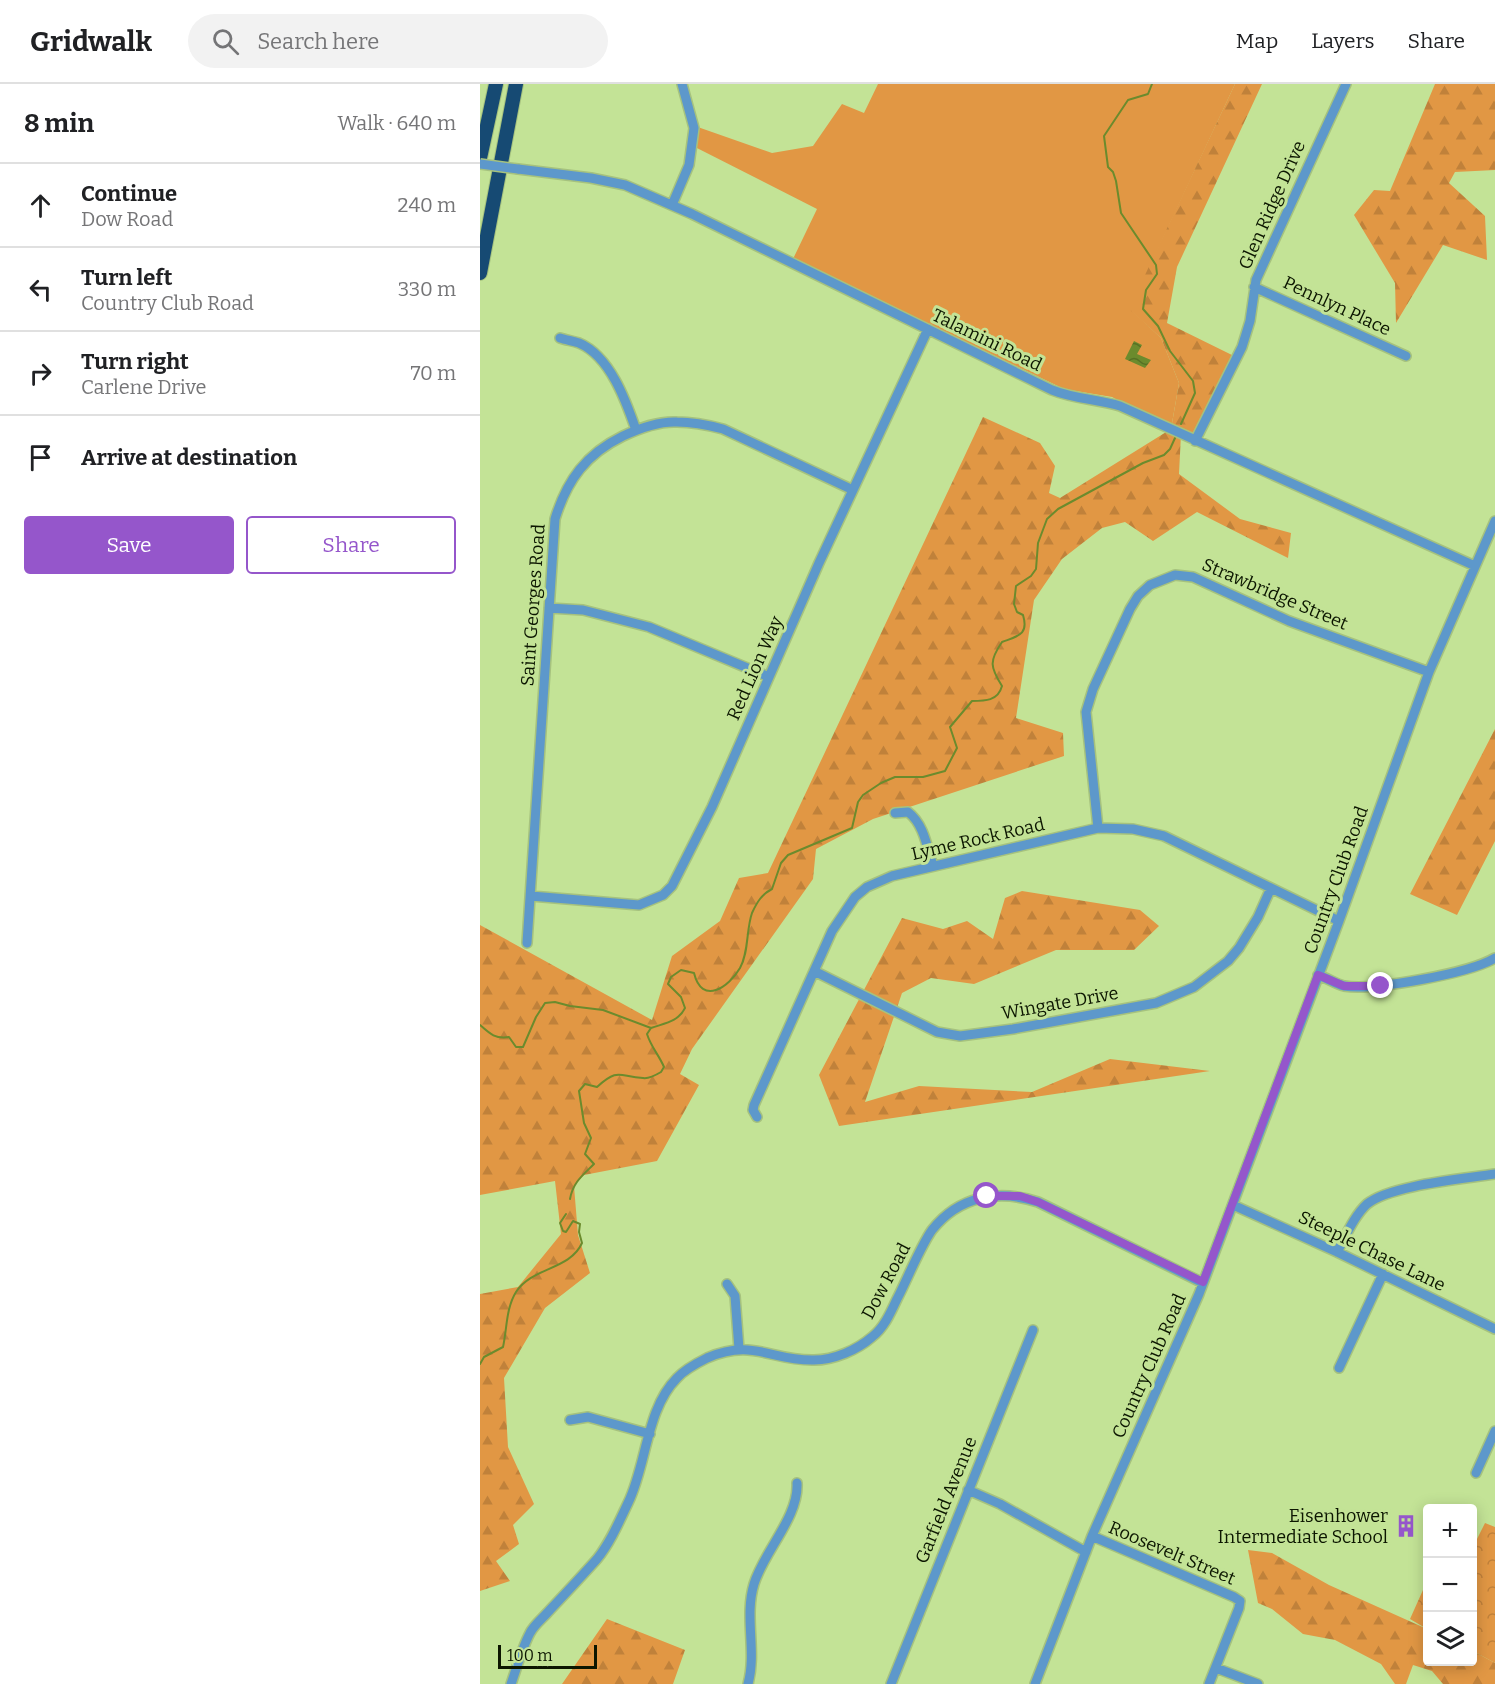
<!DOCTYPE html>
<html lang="en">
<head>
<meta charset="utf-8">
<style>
	:root { --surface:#fff; --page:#f2f2f2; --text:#202124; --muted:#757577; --line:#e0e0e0; --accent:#9556cb }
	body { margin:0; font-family:Bitter,serif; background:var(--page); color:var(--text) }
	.controls { position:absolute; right:18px; bottom:18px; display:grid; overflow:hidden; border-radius:6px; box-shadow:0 3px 15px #0003 }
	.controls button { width:54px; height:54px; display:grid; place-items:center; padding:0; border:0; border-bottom:2px solid var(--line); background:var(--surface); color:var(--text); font:30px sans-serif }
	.scale { position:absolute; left:18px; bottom:15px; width:99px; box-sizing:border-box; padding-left:6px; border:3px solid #0c1600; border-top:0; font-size:16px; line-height:21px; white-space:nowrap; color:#0c1600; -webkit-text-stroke:4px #c3e396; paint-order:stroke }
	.stop { position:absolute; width:18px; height:18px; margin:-14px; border:4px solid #9556cb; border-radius:50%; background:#fff }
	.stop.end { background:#9556cb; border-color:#fff; box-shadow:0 2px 6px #0008 }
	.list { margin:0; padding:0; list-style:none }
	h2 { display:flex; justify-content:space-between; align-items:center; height:78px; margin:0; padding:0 24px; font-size:26px }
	h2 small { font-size:20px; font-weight:400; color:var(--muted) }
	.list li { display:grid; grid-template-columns:39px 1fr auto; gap:18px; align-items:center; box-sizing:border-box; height:84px; padding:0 24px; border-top:2px solid var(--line) }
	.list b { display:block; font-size:22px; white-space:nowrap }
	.list p { margin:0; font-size:20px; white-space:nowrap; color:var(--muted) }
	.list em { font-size:20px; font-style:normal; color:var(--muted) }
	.actions { display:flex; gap:12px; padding:18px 24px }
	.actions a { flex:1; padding:14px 0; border:2px solid var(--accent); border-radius:6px; text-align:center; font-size:21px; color:var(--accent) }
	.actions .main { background:var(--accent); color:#fff }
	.icon { flex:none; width:33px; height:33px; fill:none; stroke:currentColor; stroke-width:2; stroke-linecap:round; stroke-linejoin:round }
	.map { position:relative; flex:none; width:1015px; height:1600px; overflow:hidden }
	header { display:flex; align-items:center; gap:36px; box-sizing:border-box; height:84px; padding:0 30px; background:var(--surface); border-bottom:2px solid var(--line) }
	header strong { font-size:28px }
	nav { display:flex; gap:33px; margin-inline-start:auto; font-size:21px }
	.search { width:420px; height:54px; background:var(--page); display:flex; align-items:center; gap:15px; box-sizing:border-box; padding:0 21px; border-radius:33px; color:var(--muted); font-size:22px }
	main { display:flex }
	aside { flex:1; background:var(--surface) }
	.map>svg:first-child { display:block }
</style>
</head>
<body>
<header>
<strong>Gridwalk</strong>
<div class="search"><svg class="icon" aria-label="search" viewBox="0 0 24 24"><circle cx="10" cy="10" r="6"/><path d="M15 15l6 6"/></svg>Search here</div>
<nav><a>Map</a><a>Layers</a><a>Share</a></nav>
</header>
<main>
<aside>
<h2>8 min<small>Walk · 640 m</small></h2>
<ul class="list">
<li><svg class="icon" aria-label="ahead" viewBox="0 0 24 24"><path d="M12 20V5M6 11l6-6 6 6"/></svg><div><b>Continue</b><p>Dow Road</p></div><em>240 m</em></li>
<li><svg class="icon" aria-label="left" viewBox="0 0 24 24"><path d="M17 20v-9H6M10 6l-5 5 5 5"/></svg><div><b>Turn left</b><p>Country Club Road</p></div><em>330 m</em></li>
<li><svg class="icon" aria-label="right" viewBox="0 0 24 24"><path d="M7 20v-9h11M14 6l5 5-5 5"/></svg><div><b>Turn right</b><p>Carlene Drive</p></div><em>70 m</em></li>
<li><svg class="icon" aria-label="arrive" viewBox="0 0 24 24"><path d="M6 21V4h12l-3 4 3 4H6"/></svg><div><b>Arrive at destination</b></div></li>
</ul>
<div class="actions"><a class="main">Save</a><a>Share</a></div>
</aside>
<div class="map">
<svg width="1015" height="1600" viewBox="0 0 1015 1600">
	<defs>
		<pattern id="forest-firs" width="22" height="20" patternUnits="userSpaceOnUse" patternTransform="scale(1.5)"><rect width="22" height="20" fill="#e19744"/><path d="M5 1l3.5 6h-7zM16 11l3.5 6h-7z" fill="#c0813a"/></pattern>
		<pattern id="park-crowns" width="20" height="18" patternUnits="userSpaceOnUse" patternTransform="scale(1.5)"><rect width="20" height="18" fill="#e19744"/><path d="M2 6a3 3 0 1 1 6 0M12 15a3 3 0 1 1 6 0" fill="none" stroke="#c0813a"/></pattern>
		<pattern id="water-waves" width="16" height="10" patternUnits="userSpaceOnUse" patternTransform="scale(1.5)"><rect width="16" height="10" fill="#6b8b2d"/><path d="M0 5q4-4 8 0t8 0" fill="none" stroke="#567124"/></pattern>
	</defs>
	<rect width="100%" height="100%" fill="#c3e396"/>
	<path fill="#e19744" d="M398,0h357l-105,225 31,29 18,45 -8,46 -59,-32 -48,-8 -271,-130 24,-50 -126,-64 1,-20 80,28 41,-7 29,-42 22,9z"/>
	<path fill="url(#forest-firs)" d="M755,0h27l-85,183 -10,56 67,33 -38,85 -15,-7 -2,40 61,45 51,14 -3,25 -91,-46 -44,29 -28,-19 -23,6 -40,31 -28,41 -18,118 47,15 1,23 -191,63 -57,30 -3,30 -121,170 -12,25 19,11 -42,76 -73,14 -10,11 4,49 12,38 -45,35 -41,70 4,69 26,57 -21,21 6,19 -23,17 14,20 -30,10v-297l38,-7 43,-53 -6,-53 -75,14v-270l172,95 20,-64 48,-35 19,-43 29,-5 215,-456 57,26 15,23 -6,27 11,5 111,-69 8,-46 -18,-45 -32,-29z
		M955,0h60v86l-40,2 -6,11 36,33 2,44 -44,-15 -47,78 -1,-40 -41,-68 20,-25 16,1z
		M1015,645v112l-38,74 -47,-21z
		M542,807l118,19 19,16 -25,24h-78l-82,34 -43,-6 -29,15 -37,109 54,-16 113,6 78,-33 100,12 -371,55 -20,-51 83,-157 41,11 24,-8 26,18 12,-41z
		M768,1466l24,3 57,32 98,44 1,33h44l1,-11 22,12v21h-52l-11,-13 -19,-6 -7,19h-11l-14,-20 -46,-24 -32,-6 -31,-25 -14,-6z
		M127,1535l78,31 -12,34h-111z"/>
	<path fill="url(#park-crowns)" d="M1005,1439l10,4v136l-22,-12v-107l2,-1z
		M947,1497l1,48h-1l-17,-10z"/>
	<path fill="url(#water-waves)" d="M654,257l8,4 -5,9 14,6 -6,8 -20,-9z"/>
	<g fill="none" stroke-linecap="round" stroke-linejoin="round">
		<path stroke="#6b8b2d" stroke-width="2" d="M672,0l-4,10 -20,6 -24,36 4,31 5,5 3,9 5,32 35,52 1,9 -11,16 -3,19 15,17 12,25 23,30 2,12 -14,31
			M0,941c10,9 15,14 29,12l7,10h7l13,-30 9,-14 10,-1 15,4 33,4 48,18
			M90,1115c3,-17 13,-24 24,-35l-9,-10 6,-16 -7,-15 -5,-32 6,-7 12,3c22,-20 22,-10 46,-9 6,1 13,-3 18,-6l3,-5c-5,-12 -13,-20 -17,-33l4,-6c14,-5 27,-6 34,-20l-4,-11 -13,-13 3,-7 10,-7 13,3c8,33 35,14 46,-5 9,-16 6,-38 12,-55 5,-11 10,-19 20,-24l9,-26 7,-8 64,-27 6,-26 5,-7 18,-12 14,-6h28l22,-6 12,-23 -7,-21 22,-26c13,0 26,0 30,-15 -12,-19 -13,-25 0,-44 16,-6 27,-7 21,-27l-6,-3 -3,-8 2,-18 15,-10 5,-7 2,-26 9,-24 11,-10 85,-46 21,-8 6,-6 5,-11
			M0,1280l4,-7 19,-10c4,-18 3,-39 13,-55 16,-25 54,-22 66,-49l-3,-11 1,-8 -7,-3 -7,11 -3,-1 -3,-8 6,-9"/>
		<g stroke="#a6c27e" stroke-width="12">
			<path id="minor" d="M38,85l73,9 34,7 67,29 360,176c22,9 45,9 68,16l355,160
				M192,121l17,-40 5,-37 -12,-44
				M774,203l152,69
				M80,254c6,2 13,3 19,5 31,13 47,58 57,87
				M715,357l47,-94 8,-26 6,-41 90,-196
				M69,524l34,2 66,17 120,50
				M415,729l13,-1c16,12 19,35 25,54
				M618,744l-12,-116 7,-23 37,-80 8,-13 12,-11 25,-10 18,2 96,44 140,51
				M51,812l108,9 24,-10 9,-9 40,-79 107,-244 109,-234
				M47,859l28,-424c12,-39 31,-65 68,-83 17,-8 35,-15 54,-14 16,0 31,3 46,7l130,61
				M334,887l123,61 23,4 53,-7 143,-26 38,-16 34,-26 11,-13 19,-31 13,-29
				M838,891c9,3 18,9 26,11 30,5 126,-13 151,-28
				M277,1033l-4,-7 1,-5 78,-174 23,-34 12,-10 25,-11 206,-48 35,1 31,7 175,85
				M753,1121l104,47 158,77
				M857,1168c9,-16 17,-36 30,-48 23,-19 97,-25 128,-30
				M247,1200l8,12 4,53
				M859,1284l44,-94
				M90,1336l18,-3 62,17
				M996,1389l19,-42
				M488,1406l32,14 86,48
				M612,1452l142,61 6,4 -1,7 -30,76
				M736,1584l42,16
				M31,1600c6,-17 11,-36 19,-51 4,-8 12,-14 18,-21 16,-17 33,-35 49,-53 13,-16 22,-37 31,-56 19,-39 18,-94 49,-125 8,-9 20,-15 30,-20 46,-20 64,3 107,2 20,0 43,-10 58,-23 12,-9 19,-25 25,-38 10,-19 23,-52 35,-69 27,-34 66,-41 106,-28l165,81
				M268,1600c9,-33 -4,-67 6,-100 10,-33 45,-67 43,-101
				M411,1600l142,-354
				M555,1600l57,-148 107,-242 140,-373 90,-249 66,-151"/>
		</g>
		<g stroke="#a6c27e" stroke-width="16">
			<path id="highway" d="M0,74l16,-74
				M0,189l36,-189"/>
		</g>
		<use href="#minor" stroke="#5d98cb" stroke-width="9"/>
		<use href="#highway" stroke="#164a73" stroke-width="14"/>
		<g stroke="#a6c27e" stroke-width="12" stroke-linecap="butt">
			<path id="minor-bridge" d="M0,80l38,5"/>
		</g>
		<use href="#minor-bridge" stroke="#5d98cb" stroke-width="9"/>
	</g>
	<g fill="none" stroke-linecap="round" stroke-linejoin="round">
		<path stroke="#9556cb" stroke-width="8" d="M507,1112h33l18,6 165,80 115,-307 26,11h37"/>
	</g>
	<defs>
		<g id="building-bare" transform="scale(1.8)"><path d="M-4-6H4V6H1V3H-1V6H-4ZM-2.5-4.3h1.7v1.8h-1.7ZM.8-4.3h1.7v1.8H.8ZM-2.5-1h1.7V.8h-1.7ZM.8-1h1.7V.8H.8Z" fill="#9556cb" stroke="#c3e396" stroke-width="2.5" paint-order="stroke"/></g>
	</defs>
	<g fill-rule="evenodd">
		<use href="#building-bare" x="926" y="1442"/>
	</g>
	<g text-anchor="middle" stroke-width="6" stroke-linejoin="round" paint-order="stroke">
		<g font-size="18" fill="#0c1600" stroke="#c3e396">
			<text transform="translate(792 121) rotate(-66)" y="6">Glen Ridge Drive</text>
			<text transform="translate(857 222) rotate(25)" y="6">Pennlyn Place</text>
			<text transform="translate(507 256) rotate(26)" y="6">Talamini Road</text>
			<text transform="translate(795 510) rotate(23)" y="6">Strawbridge Street</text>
			<text transform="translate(53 521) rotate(-86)" y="6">Saint Georges Road</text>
			<text transform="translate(275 584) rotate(-66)" y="6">Red Lion Way</text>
			<text transform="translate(498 755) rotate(-13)" y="6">Lyme Rock Road</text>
			<text transform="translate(856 796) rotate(-70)" y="6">Country Club Road</text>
			<text transform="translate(580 919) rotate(-10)" y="6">Wingate Drive</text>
			<text transform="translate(892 1167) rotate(26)" y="6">Steeple Chase Lane</text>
			<text transform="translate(406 1197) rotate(-62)" y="6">Dow Road</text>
			<text transform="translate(669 1282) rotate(-66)" y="6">Country Club Road</text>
			<text transform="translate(466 1416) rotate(-68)" y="6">Garfield Avenue</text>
			<text transform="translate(692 1469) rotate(23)" y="6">Roosevelt Street</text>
		</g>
		<g font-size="18" fill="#0c1600" stroke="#c3e396" text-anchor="end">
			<text x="908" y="1438">Eisenhower<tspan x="908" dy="21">Intermediate School</tspan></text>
		</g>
	</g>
</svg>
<div class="controls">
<button>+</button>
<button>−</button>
<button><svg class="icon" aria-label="layers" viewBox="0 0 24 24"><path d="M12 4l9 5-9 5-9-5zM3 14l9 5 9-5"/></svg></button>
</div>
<div class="scale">100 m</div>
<div class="stop" style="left:507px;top:1112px"></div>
<div class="stop end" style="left:901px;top:902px"></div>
</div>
</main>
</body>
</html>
